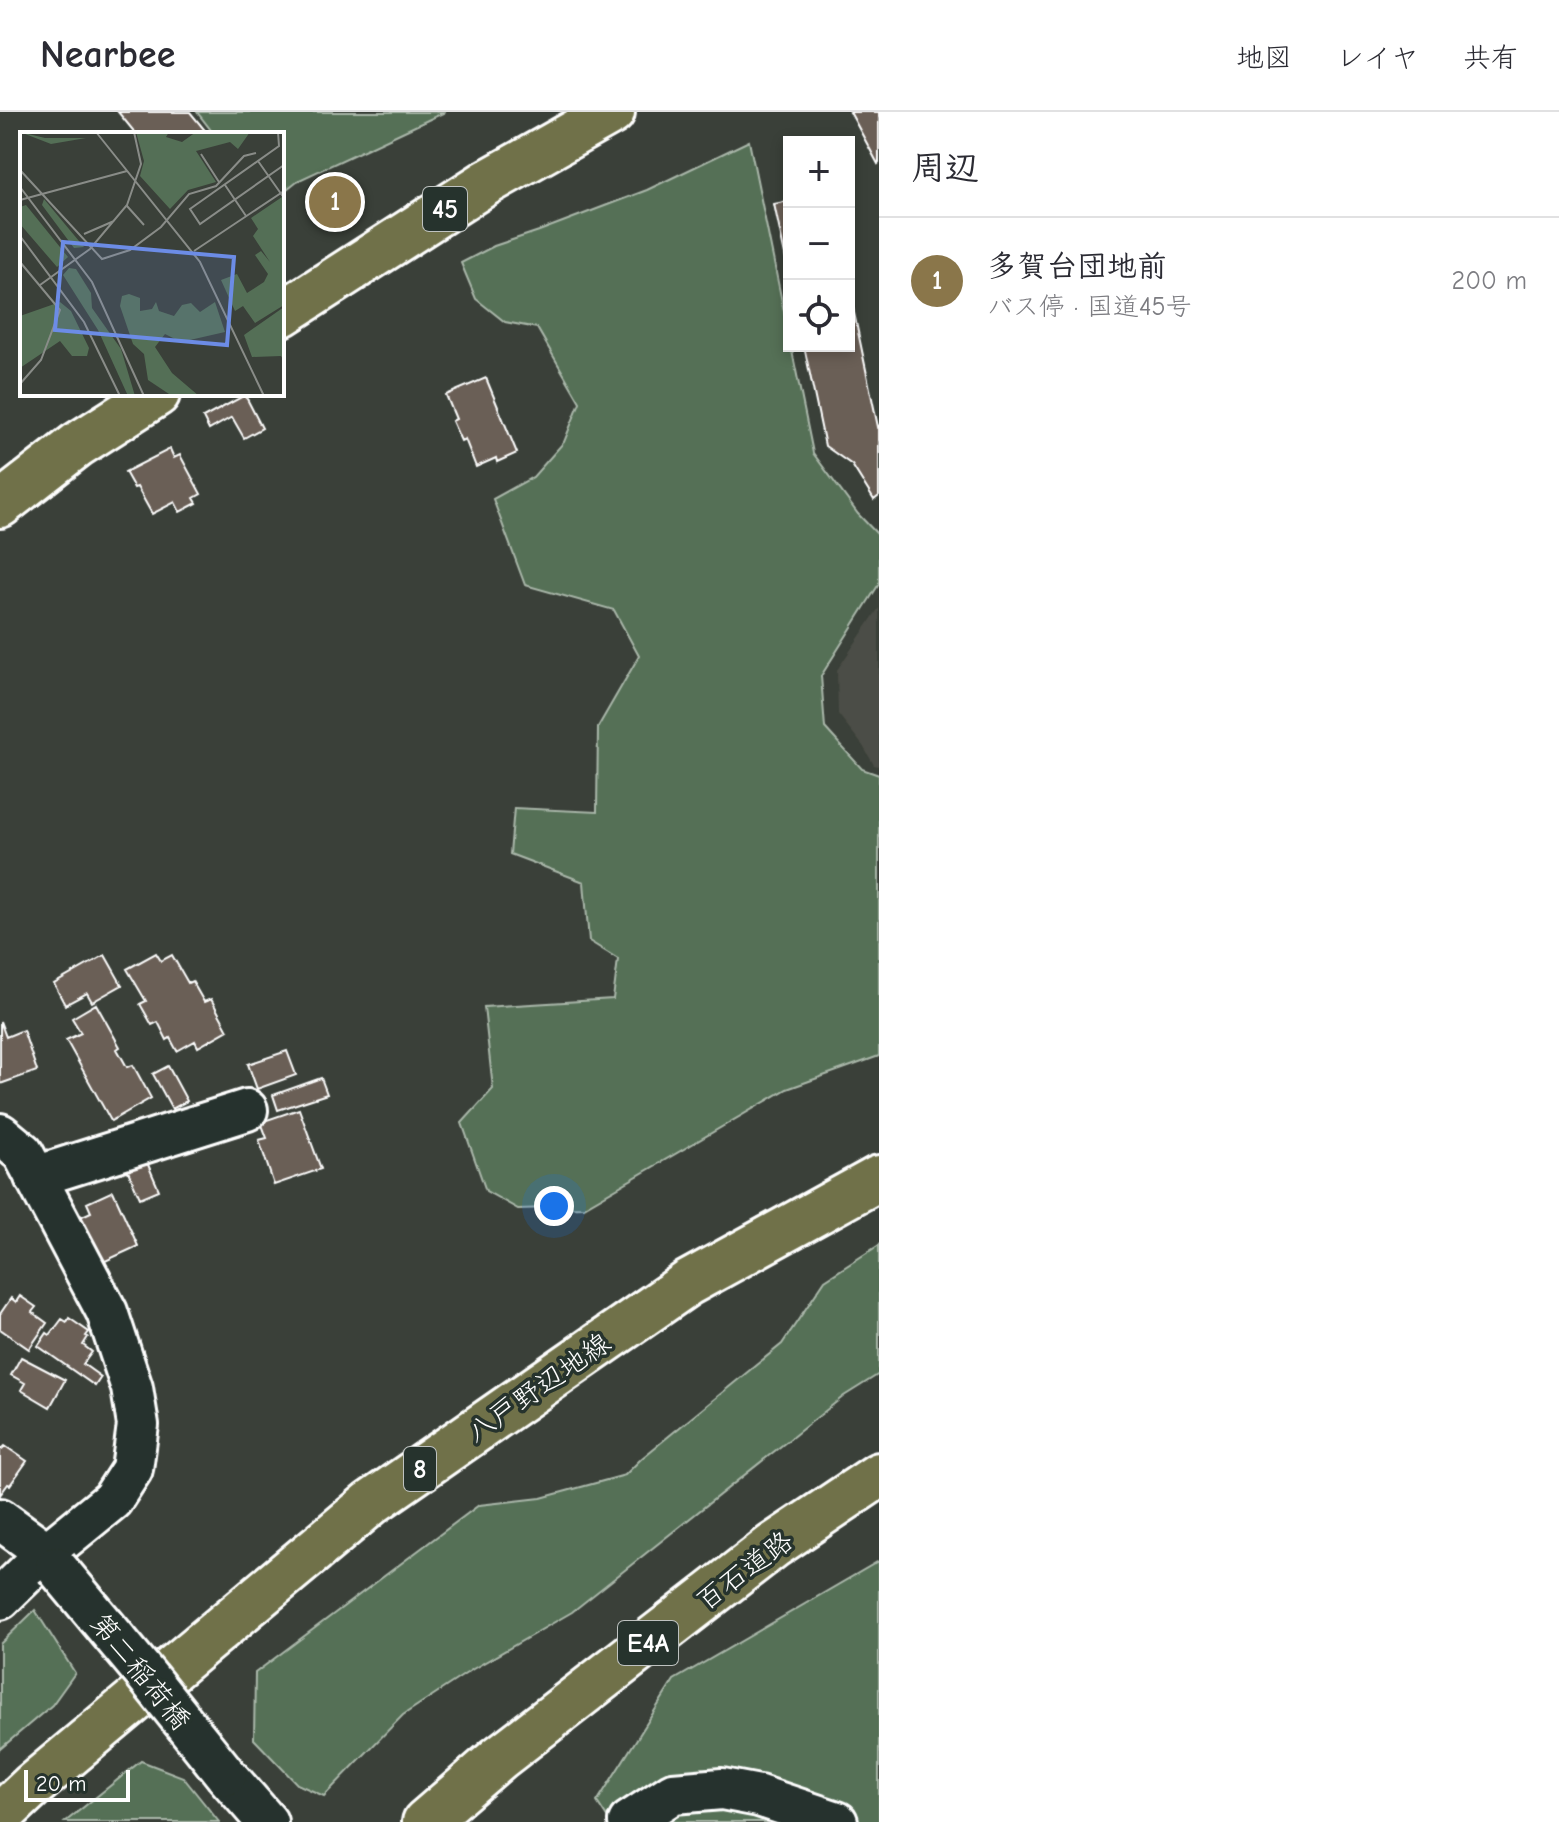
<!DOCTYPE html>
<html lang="ja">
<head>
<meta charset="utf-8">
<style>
	:root { --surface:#fff; --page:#f7f7f7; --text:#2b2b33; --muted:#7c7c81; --line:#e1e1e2; --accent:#8a764a }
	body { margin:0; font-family:"Comic Neue","Klee One",sans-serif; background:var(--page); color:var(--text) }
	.controls { position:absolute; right:24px; top:24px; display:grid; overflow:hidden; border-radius:0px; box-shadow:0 4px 12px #0003 }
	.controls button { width:72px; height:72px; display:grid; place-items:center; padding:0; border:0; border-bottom:2px solid var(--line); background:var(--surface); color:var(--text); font:40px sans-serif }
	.scale { position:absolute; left:24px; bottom:20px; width:106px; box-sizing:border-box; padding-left:8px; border:4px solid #fff; border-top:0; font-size:22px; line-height:28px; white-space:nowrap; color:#fff; -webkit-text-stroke:6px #26332d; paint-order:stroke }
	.you { position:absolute; left:554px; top:1094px; width:28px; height:28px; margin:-20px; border:6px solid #fff; border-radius:50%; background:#1a73e8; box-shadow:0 0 0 12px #1a73e833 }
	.badge { display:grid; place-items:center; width:52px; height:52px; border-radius:50%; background:var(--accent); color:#fff; font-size:26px; font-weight:700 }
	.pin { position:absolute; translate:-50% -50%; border:4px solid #fff; box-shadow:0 2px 8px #0006 }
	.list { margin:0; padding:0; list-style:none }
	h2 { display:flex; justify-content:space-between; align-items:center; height:104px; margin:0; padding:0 32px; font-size:34px }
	h2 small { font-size:26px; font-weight:400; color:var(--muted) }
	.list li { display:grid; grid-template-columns:52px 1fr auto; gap:24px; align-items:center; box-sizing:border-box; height:128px; padding:0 32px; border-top:2px solid var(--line) }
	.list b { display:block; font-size:30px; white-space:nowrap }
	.list p { margin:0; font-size:26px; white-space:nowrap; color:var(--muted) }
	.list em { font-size:26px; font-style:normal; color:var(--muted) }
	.icon { flex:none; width:44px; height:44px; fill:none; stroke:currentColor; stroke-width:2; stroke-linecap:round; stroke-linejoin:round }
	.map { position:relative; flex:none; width:879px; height:1710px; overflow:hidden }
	header { display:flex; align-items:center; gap:48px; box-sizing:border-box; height:112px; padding:0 40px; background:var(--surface); border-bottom:2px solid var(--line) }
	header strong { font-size:38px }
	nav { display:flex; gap:44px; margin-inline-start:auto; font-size:28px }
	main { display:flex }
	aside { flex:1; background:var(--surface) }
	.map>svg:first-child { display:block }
</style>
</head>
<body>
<header>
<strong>Nearbee</strong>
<nav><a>地図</a><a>レイヤ</a><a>共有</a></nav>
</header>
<main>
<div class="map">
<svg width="879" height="1710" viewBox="0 0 879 1710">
	<rect width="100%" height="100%" fill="#3a4039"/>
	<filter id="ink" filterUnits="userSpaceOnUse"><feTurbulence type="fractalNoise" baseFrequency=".0125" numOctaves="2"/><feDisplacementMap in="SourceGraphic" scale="16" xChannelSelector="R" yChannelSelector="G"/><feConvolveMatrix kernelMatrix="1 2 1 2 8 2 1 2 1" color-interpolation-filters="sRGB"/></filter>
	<g filter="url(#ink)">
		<path fill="#4c4d46" d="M879,496v158l-5,-1 -11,-19 -25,-32 -1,-44z"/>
		<path fill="#546f56" stroke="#aab7aa" stroke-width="2" d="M197,0h248l-148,69 -15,12v-59h-68z
			M749,29l40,195v10h2l22,107 45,61 21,22v48l-58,92 4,52 37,41 17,6v281l-92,33 -203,118 -66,2 -32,-18 -24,-68 31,-34 -9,-82 129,-8 5,-40 -29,-18 -5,-59 -74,-28 4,-46 83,4 1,-85 41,-71 -25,-46 -89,-25 -32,-86 40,-22 31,-35 16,-40 -43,-74 -32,-6 -29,-23 -15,-36 33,-17 45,-15 108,-41z
			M879,1133v129l-35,22 -272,216 -99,57 -70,46 -79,81 -27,-12 -43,-45 1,-66 224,-168 62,-7 84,-23 17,-17 140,-114 43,-64z
			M879,1449v261h-269l-13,-20 77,-122z
			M35,1498l40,63 -23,32 -52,44v-105z
			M141,1649l42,16 36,45h-154z"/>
		<path fill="#6a5f56" stroke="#fff" stroke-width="2" d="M118,0h72l18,22h-72z
			M850,0h29v51l-1,1z
			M789,89v73l-15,-70z
			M849,177l29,138 1,-1v70l-5,4 -22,-35 -27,-19 -21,-100h45z
			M486,266l31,75 -20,9 -1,-4 -20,9 -11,-28 -4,2 -9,-20 4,-2 -10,-24z
			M245,283l17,33 -18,10 -12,-21 -23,13 -6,-12z
			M170,337l4,9 6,-3 21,39 -7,4 3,5 -17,9 -5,-10 -23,12 -15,-27 -3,1 -9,-16z
			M156,841l5,8 11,-6 16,28 4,-2 12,21 7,-3 17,31 -30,17 -3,-6 -18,10 -7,-13 -3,2 -9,-18 -6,3 -12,-21 6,-3 -19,-32z
			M105,843l17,30 -30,17 -5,-9 -22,12 -11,-21z
			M96,892l24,43 -3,2 10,18 6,-2 18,33 -40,23 -45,-81 15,-7 -9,-15z
			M0,909l6,16 17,-7 14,41 -37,13z
			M287,939l9,24 -39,14 -9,-25z
			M168,954l19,35 -15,8 -19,-35z
			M321,966l6,16 -49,16 -5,-15z
			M299,997l22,60 -47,16 -15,-45 8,-2 -6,-16z
			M146,1048l13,30 -19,8 -13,-29z
			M113,1079l25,55 -37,17 -21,-46 11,-5 -4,-9z
			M20,1184l16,11 -4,5 15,11 -18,26 -29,-20v-15l11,-16 5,4z
			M69,1206l20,14 -3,4 2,1 -5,8 9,7 -9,12 18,13 -6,9 -57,-40 9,-13 3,2 12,-16 5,3z
			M21,1245l44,23 -15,27 -29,-17 4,-7 -14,-8z
			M5,1334l22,15 -17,24 -2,-1 -8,11v-47l2,1z"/>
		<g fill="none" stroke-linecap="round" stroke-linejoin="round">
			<g stroke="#fff" stroke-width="46">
				<path id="minor" d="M0,1022l23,19 84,159 25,76 6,37 -6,44 -20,31 -65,53 -47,46
					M35,1065l212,-67
					M0,1407l47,34 9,14
					M226,1663l41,47
					M629,1710l44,-29 49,-4 37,7 78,26"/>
			</g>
			<g stroke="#fff" stroke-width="50">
				<path id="major" d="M0,1704l32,-30 339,-283 317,-220 191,-105"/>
			</g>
			<g stroke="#fff" stroke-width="50">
				<path id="highway" d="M282,202l204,-131 126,-71
					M0,393l77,-60 80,-51
					M425,1710l74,-64 274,-212 106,-71"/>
			</g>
			<use href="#minor" stroke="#26332d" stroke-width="40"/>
			<use href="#major" stroke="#6f714a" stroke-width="44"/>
			<use href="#highway" stroke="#6f714a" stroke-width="44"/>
			<g stroke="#fff" stroke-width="46" stroke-linecap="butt">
				<path id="minor-bridge" d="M56,1455l90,108 80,100"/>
			</g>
			<use href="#minor-bridge" stroke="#26332d" stroke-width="40"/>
		</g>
	</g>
	<g text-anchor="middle" stroke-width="7" stroke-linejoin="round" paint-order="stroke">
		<g fill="#26332d" stroke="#bec2c0" stroke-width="2">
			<rect x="423" y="75" width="44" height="44" rx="6"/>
			<rect x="404" y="1335" width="32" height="44" rx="6"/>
			<rect x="618" y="1509" width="60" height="44" rx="6"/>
		</g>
		<g font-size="26" font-weight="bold" fill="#fff">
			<text x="445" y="106">45</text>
			<text x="420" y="1366">8</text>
			<text x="648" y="1540">E4A</text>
		</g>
		<g font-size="28" fill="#fff" stroke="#26332d">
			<text transform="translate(538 1275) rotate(-35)" y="10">八戸野辺地線</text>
			<text transform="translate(744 1458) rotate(-37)" y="10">百石道路</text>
			<text transform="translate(141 1559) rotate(51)" y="10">第二稲荷橋</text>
		</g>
	</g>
	<g transform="translate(20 20)">
		<rect width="264" height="264" fill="#3a4039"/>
		<path d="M0,0l25,6h41l-35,6zM116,0h33l-3,5 16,5 14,-10h54l-12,17 -8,-7 -34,9 20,31 -28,8 -18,19 -30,-33 4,-15zM262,65l2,108 -29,18 -12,-17 -8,5 -14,-31 16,-6 10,19 17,-11 4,-8 -13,-19 6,-4 9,11 -17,-26 5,-7 -7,-11zM24,67l40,48 -10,1 -32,-43zM6,73l42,52 -11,10 -37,-43v-17zM49,136l7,1 15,24 1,15 29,41 14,47h-7l-30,-66 -35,-55zM109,162l11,4v13l12,-2 4,-7 3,9 15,5 8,-11 9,-2 9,9 15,-10 10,30 -44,10 -16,-8 -10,13 17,26 27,23h-27l-24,-16 -4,-26 -11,-10 -13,-38 2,-10zM40,170l11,9 18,37 -2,8h-15l-12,-15 -40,27v-52zM264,175v54l-3,-5 -29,1 -8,-22z" fill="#546f56"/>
		<path fill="none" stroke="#898c88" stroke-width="2" d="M76,0l104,130 64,134M258,0l1,14 -89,63 10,15 84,-59M181,22l18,28M238,29l26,37M0,38l82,89 28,-9 31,-23 28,-33 27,-8 28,-30 12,-3M205,53l21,31M0,55l72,95 52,114M0,68l107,-29M107,74l17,19M64,102l30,-13M0,104l64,86 36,74M174,119l90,-60M0,130l40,48 -19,50 -21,24M20,153l50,-36 37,-44 14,-41 -7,-32"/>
		<path fill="#6c8ce6" fill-opacity="0.15" stroke="#6c8ce6" stroke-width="4" d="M43,110l171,15 -7,88 -172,-15z"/>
		<rect width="264" height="264" fill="none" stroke="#fff" stroke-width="4"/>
	</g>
</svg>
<div class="controls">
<button>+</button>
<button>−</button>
<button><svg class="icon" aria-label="locate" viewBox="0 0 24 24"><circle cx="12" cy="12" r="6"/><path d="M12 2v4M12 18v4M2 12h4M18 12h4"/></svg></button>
</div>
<div class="scale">20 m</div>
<div class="you"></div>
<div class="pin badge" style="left:335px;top:90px">1</div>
</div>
<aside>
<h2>周辺<small></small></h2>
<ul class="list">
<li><span class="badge">1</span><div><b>多賀台団地前</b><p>バス停 · 国道45号</p></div><em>200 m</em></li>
</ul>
</aside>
</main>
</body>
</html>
